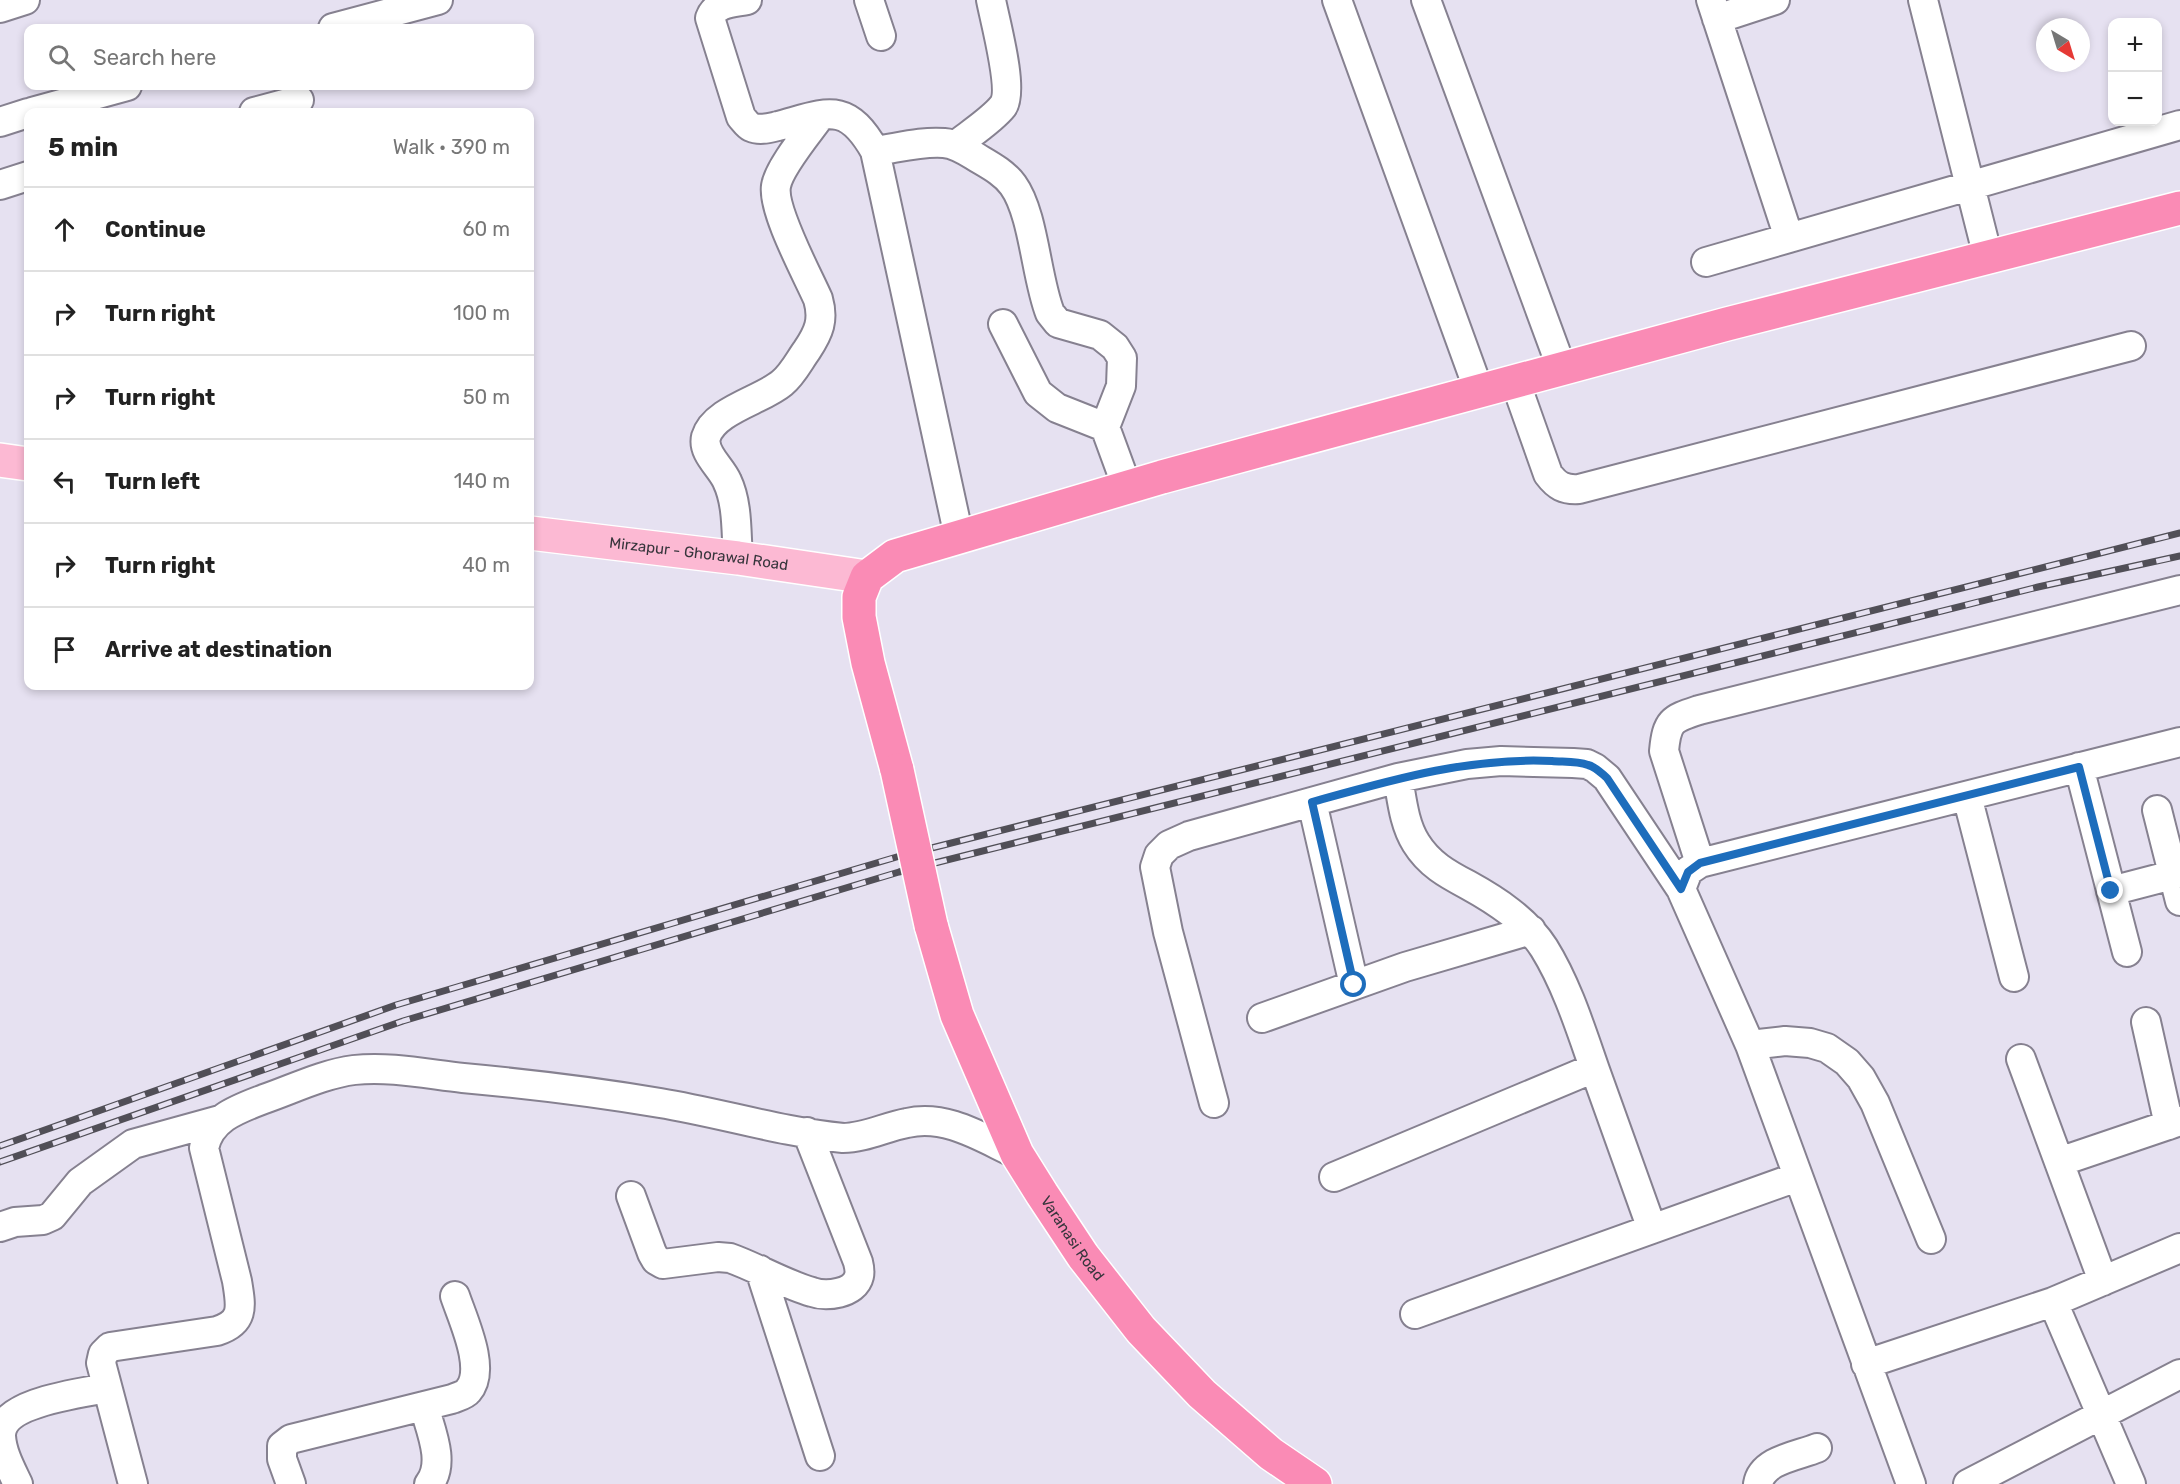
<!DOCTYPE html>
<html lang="en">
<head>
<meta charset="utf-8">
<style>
	:root { --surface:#fff; --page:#f6f6f6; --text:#222; --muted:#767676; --line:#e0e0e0 }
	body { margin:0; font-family:Rubik,sans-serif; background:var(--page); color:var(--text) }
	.controls { position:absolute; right:18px; top:18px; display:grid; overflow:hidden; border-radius:12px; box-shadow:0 3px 9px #0003 }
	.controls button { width:54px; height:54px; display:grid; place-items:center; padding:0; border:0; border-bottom:2px solid var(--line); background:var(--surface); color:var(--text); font:30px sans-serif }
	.compass { position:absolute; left:2036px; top:18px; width:54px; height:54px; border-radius:50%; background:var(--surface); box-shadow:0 3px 9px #0003; rotate:142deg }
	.stop { position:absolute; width:18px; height:18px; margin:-14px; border:4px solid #1d6dbc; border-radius:50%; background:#fff }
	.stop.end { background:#1d6dbc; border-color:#fff; box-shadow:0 2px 6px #0008 }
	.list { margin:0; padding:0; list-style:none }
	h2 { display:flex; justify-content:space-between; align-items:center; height:78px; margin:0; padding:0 24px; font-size:26px }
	h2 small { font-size:20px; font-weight:400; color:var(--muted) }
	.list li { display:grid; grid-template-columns:39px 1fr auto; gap:18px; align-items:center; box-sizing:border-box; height:84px; padding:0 24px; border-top:2px solid var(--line) }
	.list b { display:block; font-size:22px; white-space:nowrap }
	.list em { font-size:20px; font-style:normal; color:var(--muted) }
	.icon { flex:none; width:33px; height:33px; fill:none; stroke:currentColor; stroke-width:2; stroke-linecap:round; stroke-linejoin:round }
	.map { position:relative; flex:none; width:2180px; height:1484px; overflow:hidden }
	.search { position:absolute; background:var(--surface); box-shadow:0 3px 9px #0003; left:24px; top:24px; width:510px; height:66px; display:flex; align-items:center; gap:15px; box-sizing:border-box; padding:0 21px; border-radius:12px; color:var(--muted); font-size:22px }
	.panel { position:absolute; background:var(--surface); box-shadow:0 3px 9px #0003; left:24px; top:108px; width:510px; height:582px; border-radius:12px }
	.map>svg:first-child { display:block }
</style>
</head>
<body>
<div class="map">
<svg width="2180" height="1484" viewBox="0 0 2180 1484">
	<rect width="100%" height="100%" fill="#e6e1f1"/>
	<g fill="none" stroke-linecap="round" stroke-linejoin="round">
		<g stroke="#868190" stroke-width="32">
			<path id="minor" d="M747,0c-14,3 -31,2 -37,18l31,99c3,3 6,8 10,10 9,4 18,1 27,-1 49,-13 68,-26 97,25l84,386
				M869,0l12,36
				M1337,0l142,391
				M1426,0l136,369
				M1711,0l78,238
				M1923,0l65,257
				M0,8l25,-8
				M1717,19l58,-19
				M333,28l105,-28
				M32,112l95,-26
				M254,112l45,-12
				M0,122l28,-9
				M956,145c14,-11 36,-25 47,-39 11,-16 -8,-85 -12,-106
				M875,151c22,-3 47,-10 69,-8 14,1 25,10 37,17 12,7 24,14 32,25 21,29 23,93 37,128l8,10 42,12 15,12 7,11 -1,28 -16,41 22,60
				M0,185l28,-9
				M1706,262l474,-137
				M1003,324l35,69 19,15 48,19
				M1515,381l33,93c9,12 16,16 31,15l552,-143
				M738,558c-2,-25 0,-54 -11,-77 -6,-14 -25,-28 -21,-44 8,-27 56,-37 76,-54 11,-9 17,-22 25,-33 12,-18 17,-30 11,-51 -11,-25 -46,-89 -42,-113 3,-19 33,-54 45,-71
				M2079,767l48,185
				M1398,778c4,22 6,46 18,65 13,21 31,31 52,42 29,16 58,35 76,63 23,37 37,82 51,122 19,53 38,106 57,159
				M1967,796l47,181
				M1312,802l42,183
				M2157,810l23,91
				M1700,863l-36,-112c3,-31 8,-32 35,-41l481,-120
				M2111,891l69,-18
				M1262,1018l143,-51 126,-37
				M2146,1022l23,103
				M1750,1045l35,-4 25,2 17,5 20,14 14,16 14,25 56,136
				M2021,1059l82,222
				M1214,1103l-46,-171 -13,-65 4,-12 10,-10 20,-9 209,-58 69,-14 34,-3 72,2 14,1 8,4 12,10 74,111
				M2059,1162l121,-41
				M1334,1177l260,-109
				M631,1196l21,57 4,7 7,4 55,-7 12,1c28,10 54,26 82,34 14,5 43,2 47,-16 1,-4 0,-10 -1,-14l-51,-130
				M0,1227l15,-5 28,-2 9,-4 28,-34 53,-38 87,-24
				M760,1270l60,186
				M2053,1302l78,182
				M1415,1314l382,-137
				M1866,1364l187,-62 127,-54
				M424,1406c6,23 22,57 5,78
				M18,1484c-7,-15 -16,-31 -17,-48 -1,-34 81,-43 106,-48
				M133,1484l-32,-121 2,-9 7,-7 107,-16c28,-9 24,-25 20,-50l-33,-133c6,-30 34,-39 60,-49 29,-10 59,-25 90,-29 35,-4 73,4 109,8 65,6 132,14 197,25 61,10 121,29 183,35 22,0 42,-11 64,-15 40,-9 75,15 110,31
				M291,1484l-9,-25v-13l9,-7 161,-40c5,-2 13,-4 16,-8 19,-21 -5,-71 -13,-95
				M1758,1484c4,-24 39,-28 59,-36
				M1911,1484l-161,-439 -69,-156 7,-18 12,-8 480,-121
				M1968,1484l212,-110"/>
		</g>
		<g stroke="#fff" stroke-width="36">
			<g id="major">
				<path d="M0,460l28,4"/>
				<path id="s1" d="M530,533l208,25 129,19"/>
			</g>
		</g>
		<g stroke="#fff" stroke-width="36">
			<g id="highway">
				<path d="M897,770l-29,-107 -9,-46v-20l8,-20 28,-21 267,-79 565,-153 453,-116"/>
				<path id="s2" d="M931,925l26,90 60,139 25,40 41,62 58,74 61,64 69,60 44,30"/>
			</g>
		</g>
		<use href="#minor" stroke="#fff" stroke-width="28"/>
		<use href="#major" stroke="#fcb9d3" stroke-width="33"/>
		<use href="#highway" stroke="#fa8bb5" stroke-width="33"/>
		<g stroke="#514f57" stroke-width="7">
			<path id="rail" d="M0,1146l396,-141 504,-149 1280,-323
				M0,1162l403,-141 496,-149 1139,-285 142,-31"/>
		</g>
		<use href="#rail" stroke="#e6e1f1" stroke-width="4.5" stroke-dasharray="14" stroke-linecap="butt"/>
		<g stroke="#fff" stroke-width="36" stroke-linecap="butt">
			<path id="highway-bridge" d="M897,770l34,155"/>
		</g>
		<use href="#highway-bridge" stroke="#fa8bb5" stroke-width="33"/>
	</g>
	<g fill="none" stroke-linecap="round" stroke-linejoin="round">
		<path stroke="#1d6dbc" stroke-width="8" d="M1354,985l-42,-183c79,-22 157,-45 240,-41 11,1 25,0 36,4 8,2 13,8 19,13l74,111 7,-17 12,-9 379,-96 32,124"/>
	</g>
	<g text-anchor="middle" stroke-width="5" stroke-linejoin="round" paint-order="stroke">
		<g font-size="15" fill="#37353c" stroke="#e6e1f1">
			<text dy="5" stroke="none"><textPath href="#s1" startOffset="170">Mirzapur - Ghorawal Road</textPath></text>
			<text dy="5" stroke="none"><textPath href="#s2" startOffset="346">Varanasi Road</textPath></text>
		</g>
	</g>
</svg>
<div class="controls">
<button>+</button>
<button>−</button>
</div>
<svg class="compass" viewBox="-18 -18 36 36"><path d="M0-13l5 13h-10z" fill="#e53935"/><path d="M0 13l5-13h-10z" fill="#767676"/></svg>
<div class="stop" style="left:1354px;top:985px"></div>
<div class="stop end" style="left:2111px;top:891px"></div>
<div class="search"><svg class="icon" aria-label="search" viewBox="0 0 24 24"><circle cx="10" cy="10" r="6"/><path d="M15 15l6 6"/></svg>Search here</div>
<section class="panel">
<h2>5 min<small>Walk · 390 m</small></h2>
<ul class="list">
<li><svg class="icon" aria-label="ahead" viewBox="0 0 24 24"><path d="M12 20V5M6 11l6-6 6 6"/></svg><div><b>Continue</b></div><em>60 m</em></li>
<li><svg class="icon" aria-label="right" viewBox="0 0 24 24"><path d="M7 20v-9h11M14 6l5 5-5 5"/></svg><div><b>Turn right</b></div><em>100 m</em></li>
<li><svg class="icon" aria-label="right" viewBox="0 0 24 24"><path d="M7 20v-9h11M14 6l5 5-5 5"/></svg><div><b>Turn right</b></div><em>50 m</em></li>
<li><svg class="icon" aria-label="left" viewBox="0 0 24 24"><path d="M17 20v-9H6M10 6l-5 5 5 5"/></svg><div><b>Turn left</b></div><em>140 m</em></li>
<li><svg class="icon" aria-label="right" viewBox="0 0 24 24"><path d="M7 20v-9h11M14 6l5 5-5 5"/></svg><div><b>Turn right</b></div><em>40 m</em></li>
<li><svg class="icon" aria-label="arrive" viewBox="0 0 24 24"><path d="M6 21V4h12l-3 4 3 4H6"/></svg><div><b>Arrive at destination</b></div></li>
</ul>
</section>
</div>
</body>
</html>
